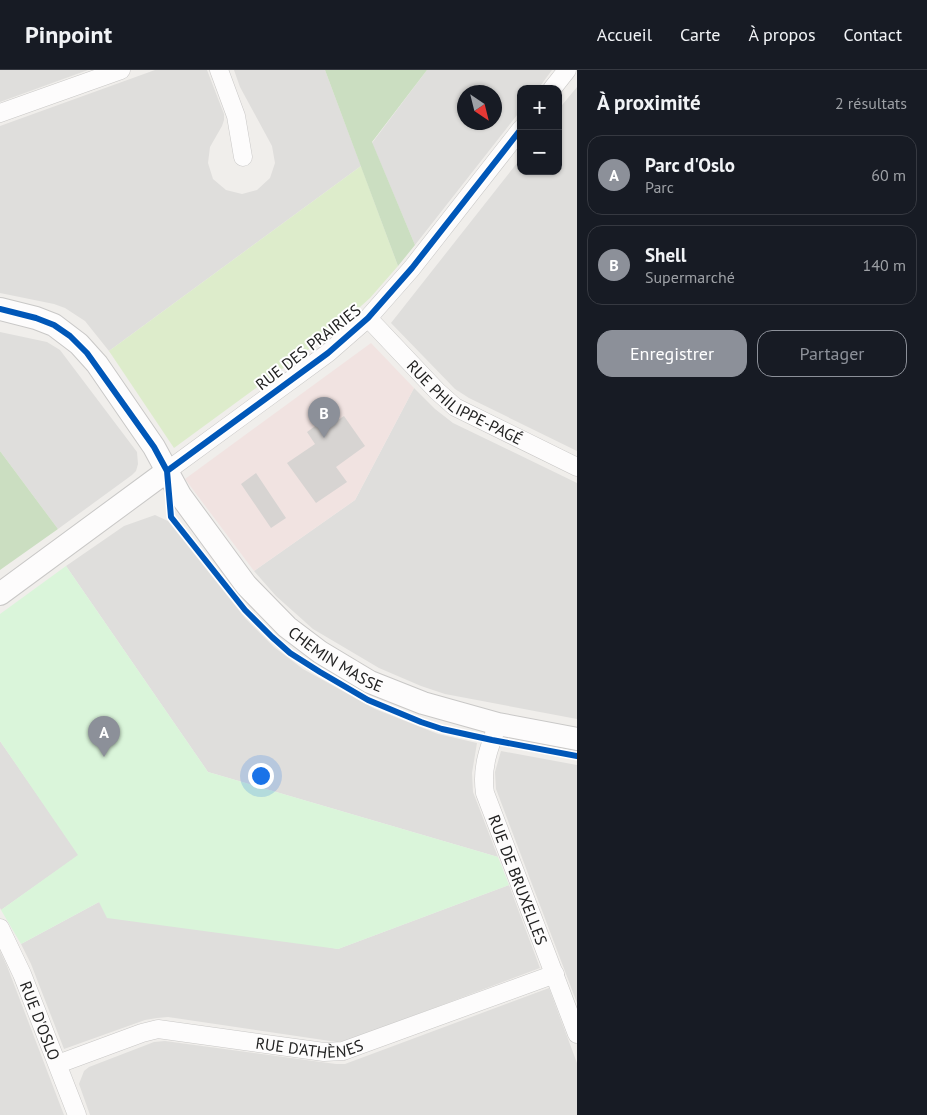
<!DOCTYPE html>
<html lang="fr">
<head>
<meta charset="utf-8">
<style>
	:root { --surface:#171b24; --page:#20242c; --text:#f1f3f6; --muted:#9ea1a6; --line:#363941; --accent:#8c9099 }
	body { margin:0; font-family:"PT Sans",sans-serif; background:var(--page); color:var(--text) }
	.controls { position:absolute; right:15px; top:15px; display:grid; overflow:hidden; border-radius:10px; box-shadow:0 1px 4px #0004 }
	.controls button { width:45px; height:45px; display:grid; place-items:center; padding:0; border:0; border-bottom:1px solid var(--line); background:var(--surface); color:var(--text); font:25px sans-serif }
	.compass { position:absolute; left:457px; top:15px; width:45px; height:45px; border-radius:50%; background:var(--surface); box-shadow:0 1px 4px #0004; rotate:145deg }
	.you { position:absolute; left:260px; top:705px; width:18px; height:18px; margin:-12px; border:4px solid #fff; border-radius:50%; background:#1a73e8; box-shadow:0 0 0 8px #1a73e833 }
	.badge { display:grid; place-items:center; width:32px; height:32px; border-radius:50%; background:var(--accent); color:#fff; font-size:16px; font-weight:700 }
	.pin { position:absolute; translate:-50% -41px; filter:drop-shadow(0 1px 2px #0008) }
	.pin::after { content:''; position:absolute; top:26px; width:18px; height:15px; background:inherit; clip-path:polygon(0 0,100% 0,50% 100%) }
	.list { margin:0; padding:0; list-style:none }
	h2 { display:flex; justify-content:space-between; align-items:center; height:65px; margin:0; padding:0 20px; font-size:21px }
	h2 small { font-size:16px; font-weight:400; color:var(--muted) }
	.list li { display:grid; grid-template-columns:32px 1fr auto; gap:15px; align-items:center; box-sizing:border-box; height:80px; margin:0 10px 10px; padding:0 10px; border:1px solid var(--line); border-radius:15px }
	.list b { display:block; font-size:19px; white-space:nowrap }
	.list p { margin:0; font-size:16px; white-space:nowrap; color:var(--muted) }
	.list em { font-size:16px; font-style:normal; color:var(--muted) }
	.actions { display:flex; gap:10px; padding:15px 20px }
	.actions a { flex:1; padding:11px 0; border:1px solid var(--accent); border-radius:15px; text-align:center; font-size:18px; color:var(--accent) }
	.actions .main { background:var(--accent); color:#fff }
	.map { position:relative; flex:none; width:577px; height:1045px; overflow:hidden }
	header { display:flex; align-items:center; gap:30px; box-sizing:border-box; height:70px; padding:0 25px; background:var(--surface); border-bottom:1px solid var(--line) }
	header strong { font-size:24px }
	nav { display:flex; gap:28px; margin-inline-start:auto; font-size:18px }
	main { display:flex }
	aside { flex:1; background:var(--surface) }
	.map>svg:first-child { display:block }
</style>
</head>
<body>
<header>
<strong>Pinpoint</strong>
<nav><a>Accueil</a><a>Carte</a><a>À propos</a><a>Contact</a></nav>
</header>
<main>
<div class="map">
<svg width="577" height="1045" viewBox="0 0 577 1045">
	<rect width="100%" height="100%" fill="#f0eeeb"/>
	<path fill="#dfdedc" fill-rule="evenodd" d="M0,0h88l-88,32z
		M155,0h52l17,44v6l-2,6 -12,21 -2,16 5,16 13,11 16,4 15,-4 13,-12 5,-15 -3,-17 -32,-59 -6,-17h91l36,96 -252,185 -24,-30 -20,-13 -11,-4 -54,-11v-167z
		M427,0h125l-14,19h-17v21l-106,135 -43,-102zM464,22h30v30h-30z
		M577,17v364l-108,-53 -14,-9 -64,-66 130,-165v13h37v-61z
		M0,262l47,10 13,8 77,102 1,12 -2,7 -4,4 -74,54 -58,-78z
		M414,318l21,21 18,14 124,60v236l-132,-25 -24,-8 -42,-18 -66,-39 -37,-33 -22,-25 101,-71z
		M155,445l13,6 77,97 29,29 29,22 72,40 63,25 39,9 -5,30 1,19 25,65 -290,-85 -142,-206 58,-40z
		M0,671l79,114 -78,55 -1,-2z
		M501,681l76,14v238l-81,-214 -1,-17z
		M509,815l31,83 -191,72 -12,2 -169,-25 -11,1 -12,2 -81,29 -33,-85 -10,-20 78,-42 239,47z
		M0,881l7,15 57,149h-64z
		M549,918l28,75v52h-487l-11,-31 5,-13 5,-4 65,-25 11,-1 171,23h9z"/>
	<path fill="#f1e3e1" d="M371,273l43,45 -59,112 -101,71 -69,-92z"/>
	<path fill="#ddeccb" d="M361,96l37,100 -28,32 -39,35 -157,115 -65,-97z"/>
	<path fill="#cbdec1" d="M325,0h102l-55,72 43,103 -17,21z
		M0,381l58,78 -58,41z"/>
	<path fill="#daf5da" d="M66,496l142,206 290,85 11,28 -171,64 -231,-31 -8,-16 -78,42 -20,-34 77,-55 -78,-114v-127z"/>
	<path fill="#d7d4d2" d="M333,343l5,7 6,-4 21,30 -29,21 11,15 -31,21 -29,-40 28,-19 -8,-12z
		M256,403l30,45 -15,10 -30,-44z"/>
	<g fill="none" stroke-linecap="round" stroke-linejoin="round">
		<g stroke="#c9c8c7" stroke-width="19">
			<g id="minor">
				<path d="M219,0l17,46 7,41"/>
				<path d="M552,19l15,-19"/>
				<path d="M0,43l121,-43"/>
				<path id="s1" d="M368,248l69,73 18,16 122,60"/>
				<path d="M167,401l161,-118 40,-35 44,-50 109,-139"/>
				<path id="s2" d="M498,654c-9,23 -17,44 -13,69l92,241"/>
				<path id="s3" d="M0,858l22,46 55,141"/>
				<path id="s4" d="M58,994l84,-31 16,-4 166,23 19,-1 212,-77"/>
			</g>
		</g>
		<g stroke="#c9c8c7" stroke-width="24">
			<g id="tertiary">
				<path id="s5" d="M0,239l36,9 18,7 25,19 18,20 57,83 26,48 66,90 41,42 33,25 50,30 53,21 75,21 79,15"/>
				<path d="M0,524l167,-123"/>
			</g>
		</g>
		<use href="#minor" stroke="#fdfcfc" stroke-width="18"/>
		<use href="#tertiary" stroke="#fdfcfc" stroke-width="22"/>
		<g stroke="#fff" stroke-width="9">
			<path id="cycleway" d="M0,239l36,9 18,7 16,11 17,17 67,94 13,24 4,46 74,93 27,27 18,16 30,19 48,28 53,22 21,7 50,11 85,16
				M167,401l161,-118 40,-35 44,-50 109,-139"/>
		</g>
		<use href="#cycleway" stroke="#0057b8" stroke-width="6"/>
	</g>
	<g text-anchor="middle" stroke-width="4" stroke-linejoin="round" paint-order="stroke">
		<g font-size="16" fill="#222" stroke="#fff">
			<text transform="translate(308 277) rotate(-38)" y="6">RUE DES PRAIRIES</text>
			<text dy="6" stroke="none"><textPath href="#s1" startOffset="130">RUE PHILIPPE-PAGÉ</textPath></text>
			<text dy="6" stroke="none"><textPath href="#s5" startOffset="499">CHEMIN MASSE</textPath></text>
			<text dy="6" stroke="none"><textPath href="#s2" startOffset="164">RUE DE BRUXELLES</textPath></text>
			<text dy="6" stroke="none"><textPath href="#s3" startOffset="101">RUE D'OSLO</textPath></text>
			<text dy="6" stroke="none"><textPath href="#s4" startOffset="259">RUE D'ATHÈNES</textPath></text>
		</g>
	</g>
</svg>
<div class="controls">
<button>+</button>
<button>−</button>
</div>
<svg class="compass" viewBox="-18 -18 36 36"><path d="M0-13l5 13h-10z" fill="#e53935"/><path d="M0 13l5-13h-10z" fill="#9ea1a6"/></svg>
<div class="you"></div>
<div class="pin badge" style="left:104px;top:687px">A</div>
<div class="pin badge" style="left:324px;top:368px">B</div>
</div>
<aside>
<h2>À proximité<small>2 résultats</small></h2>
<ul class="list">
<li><span class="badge">A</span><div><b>Parc d'Oslo</b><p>Parc</p></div><em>60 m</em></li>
<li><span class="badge">B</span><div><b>Shell</b><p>Supermarché</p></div><em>140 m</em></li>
</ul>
<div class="actions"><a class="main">Enregistrer</a><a>Partager</a></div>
</aside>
</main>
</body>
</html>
